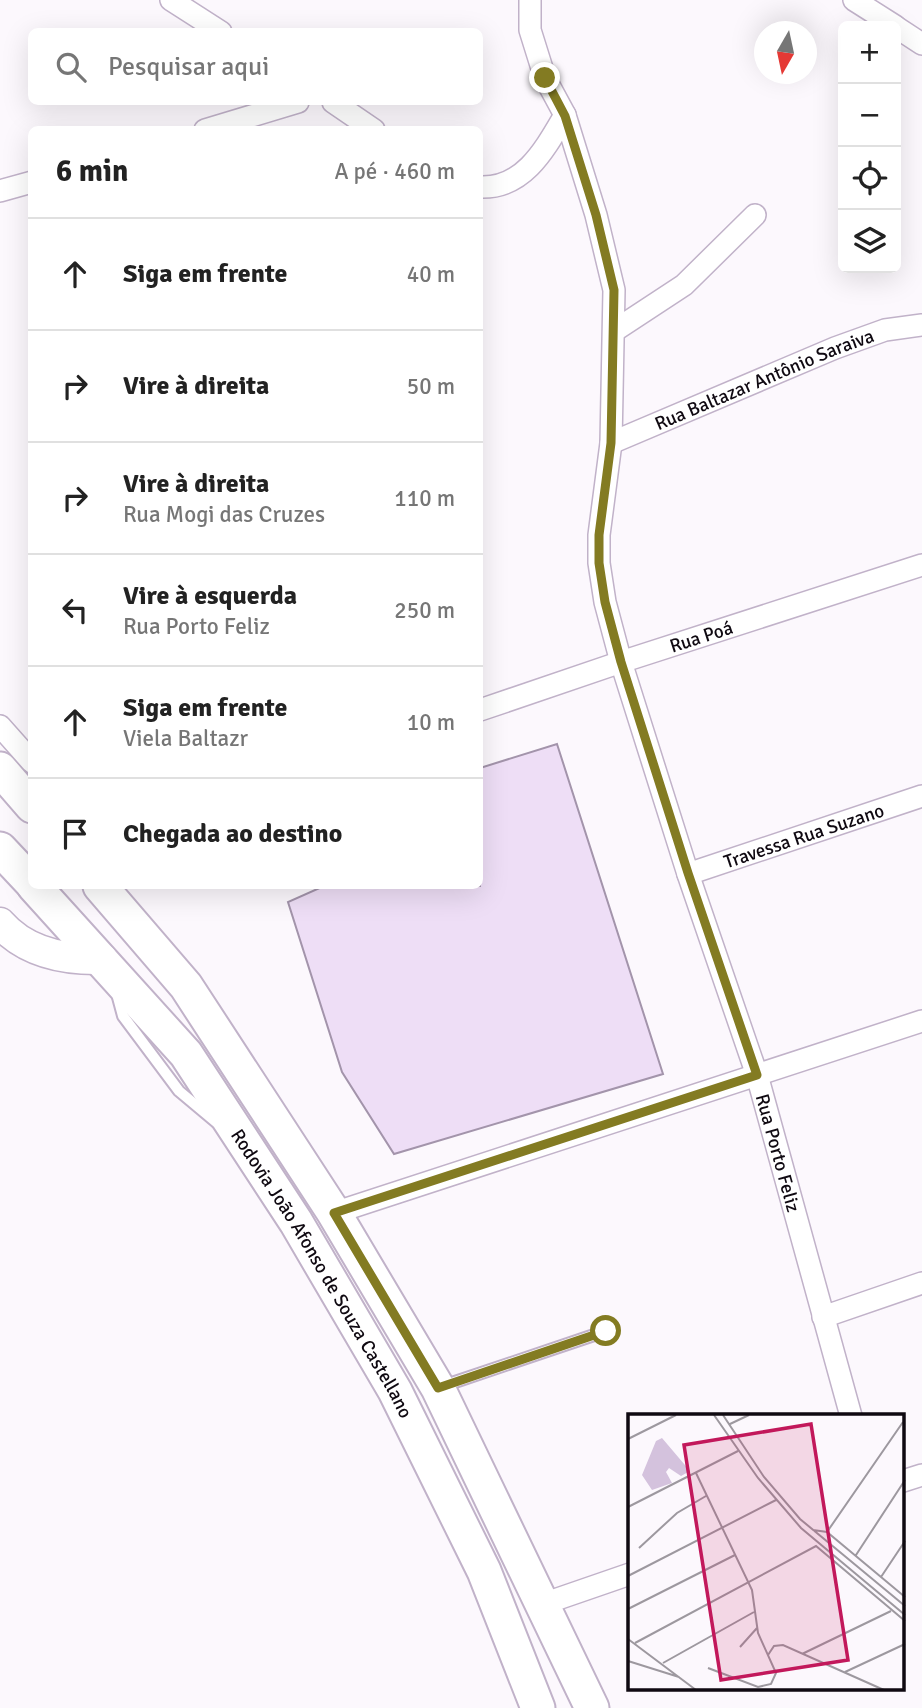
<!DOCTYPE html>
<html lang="pt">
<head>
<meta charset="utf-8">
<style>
	:root { --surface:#fff; --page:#f6f6f6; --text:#222; --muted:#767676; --line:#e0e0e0 }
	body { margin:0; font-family:Signika,sans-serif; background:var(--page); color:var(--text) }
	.controls { position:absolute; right:21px; top:21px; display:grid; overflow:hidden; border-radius:10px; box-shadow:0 7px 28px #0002 }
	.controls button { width:63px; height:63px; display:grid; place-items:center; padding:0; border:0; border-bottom:2px solid var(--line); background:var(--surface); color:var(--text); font:35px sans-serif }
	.compass { position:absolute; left:754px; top:21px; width:63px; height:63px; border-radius:50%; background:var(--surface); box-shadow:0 7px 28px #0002; rotate:189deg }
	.stop { position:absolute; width:21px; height:21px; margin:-16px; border:5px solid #837b22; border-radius:50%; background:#fff }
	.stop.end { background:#837b22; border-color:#fff; box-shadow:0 2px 7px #0008 }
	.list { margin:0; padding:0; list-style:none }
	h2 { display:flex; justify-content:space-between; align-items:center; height:91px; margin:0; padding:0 28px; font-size:30px }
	h2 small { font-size:23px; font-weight:400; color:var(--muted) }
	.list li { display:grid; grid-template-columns:46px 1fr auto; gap:21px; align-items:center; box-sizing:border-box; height:112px; padding:0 28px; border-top:2px solid var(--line) }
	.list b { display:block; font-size:26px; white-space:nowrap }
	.list p { margin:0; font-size:23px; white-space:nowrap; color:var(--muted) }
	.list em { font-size:23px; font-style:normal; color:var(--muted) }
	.icon { flex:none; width:38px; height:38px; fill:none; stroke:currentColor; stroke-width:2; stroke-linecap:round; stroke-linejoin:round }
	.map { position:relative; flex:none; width:922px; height:1708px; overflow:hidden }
	.search { position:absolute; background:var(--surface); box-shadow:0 7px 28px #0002; left:28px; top:28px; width:455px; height:77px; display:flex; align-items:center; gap:18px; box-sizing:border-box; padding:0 24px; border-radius:10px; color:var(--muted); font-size:26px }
	.panel { position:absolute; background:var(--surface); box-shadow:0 7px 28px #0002; left:28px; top:126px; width:455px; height:763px; border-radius:10px }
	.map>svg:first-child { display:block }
</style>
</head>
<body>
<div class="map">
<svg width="922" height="1708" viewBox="0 0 922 1708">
	<rect width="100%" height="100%" fill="#fcf8fd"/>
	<path fill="#eedef6" stroke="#a394ab" stroke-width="2" d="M557,744l106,330 -269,80 -52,-82 -54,-170 36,-16h156v-118z"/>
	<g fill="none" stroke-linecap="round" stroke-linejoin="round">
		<g stroke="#c1b2c9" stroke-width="14">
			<path id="lane" d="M116,990l7,26 56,75 37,31
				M443,1386l163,-55"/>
		</g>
		<g stroke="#c1b2c9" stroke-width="24">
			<g id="street">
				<path d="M171,0l50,32"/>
				<path id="s1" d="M530,0v30l15,48 20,37 31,100 18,75 -3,153 -12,92v28l6,39 16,60 67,212 69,201 94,341"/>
				<path d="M854,0l41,26"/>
				<path d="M896,27l26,17"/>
				<path d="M333,102l41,28"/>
				<path d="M205,130l93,-28"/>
				<path d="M480,187c44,2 65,-38 85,-72"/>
				<path d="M0,191l32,-9"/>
				<path d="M614,331l70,-46 71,-70"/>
				<path id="s2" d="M611,443l224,-95 50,-18 37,-5"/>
				<path id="s3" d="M480,710l141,-48 301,-97"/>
				<path d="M0,726l32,36"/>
				<path id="s4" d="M688,874l234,-78"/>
				<path d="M334,1213l588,-192"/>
				<path d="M823,1317l99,-34"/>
				<path d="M903,1481l19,-6"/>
				<path d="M543,1604l87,-30"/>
			</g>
		</g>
		<g stroke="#c1b2c9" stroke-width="33">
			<path id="secondary" d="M0,923c26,30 65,37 102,36"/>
		</g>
		<g stroke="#c1b2c9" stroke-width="37">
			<g id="primary">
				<path d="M0,769l32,37"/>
				<path d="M0,849l32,34"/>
				<path id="s5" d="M34,886l152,168 110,168 99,169 89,180 54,137"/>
				<path d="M100,886l86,100 148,227 104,175 154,320"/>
			</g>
		</g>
		<use href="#lane" stroke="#fff" stroke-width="10"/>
		<use href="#street" stroke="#fff" stroke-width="21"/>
		<use href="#secondary" stroke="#fff" stroke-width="30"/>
		<use href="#primary" stroke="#fff" stroke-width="33"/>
	</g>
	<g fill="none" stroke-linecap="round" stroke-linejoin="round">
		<path stroke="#837b22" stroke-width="9" d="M545,78l20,38 31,99 18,75 -3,153 -12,92v28l6,39 16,60 67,211 69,202 -423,138 104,175 168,-57"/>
	</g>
	<g text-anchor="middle" stroke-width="5" stroke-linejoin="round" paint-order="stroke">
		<g font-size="19" fill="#0f0911" stroke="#fff">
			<text dy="7" stroke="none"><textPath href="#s2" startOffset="166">Rua Baltazar Antônio Saraiva</textPath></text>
			<text dy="7" stroke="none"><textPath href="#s3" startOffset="233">Rua Poá</textPath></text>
			<text dy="7" stroke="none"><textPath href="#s4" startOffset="122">Travessa Rua Suzano</textPath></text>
			<text dy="7" stroke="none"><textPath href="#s1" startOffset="1195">Rua Porto Feliz</textPath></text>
			<text dy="7" stroke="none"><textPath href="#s5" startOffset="485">Rodovia João Afonso de Souza Castellano</textPath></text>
		</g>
	</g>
	<g transform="translate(628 1414)">
		<rect width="276" height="276" fill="#fcf8fd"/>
		<path d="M34,24l28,33 -9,5 -12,-8 -3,4 6,11 -20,7 -10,-15 14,-34z" fill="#d4c2dd"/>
		<path fill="none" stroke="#9d989f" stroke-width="2" d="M86,1l44,63 43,50 104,87M95,1l41,62 36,42 105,87M102,10l19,-9M0,25l48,-24M68,59l56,117 6,43 18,40 -5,11 -13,3 -50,-19M0,93l110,-56M185,116l14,2 78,65M199,118l76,-110M11,134l38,-35 29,-17M228,141l49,-75M0,162l148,-76M253,163l24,-36M0,195l107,-54M0,225l68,51M7,229l181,-97 89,75M112,233l17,-19M174,240l89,-43M140,241l6,-9 9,-1 101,45M0,247l51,16M35,249l91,-51M217,258l60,-28"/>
		<path fill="#c2185b" fill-opacity="0.15" stroke="#c2185b" stroke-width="3.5" d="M183,10l37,236 -127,20 -37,-235z"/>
		<rect width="276" height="276" fill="none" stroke="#0f0911" stroke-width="3.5"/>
	</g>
</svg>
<div class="controls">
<button>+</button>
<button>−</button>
<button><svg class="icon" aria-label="locate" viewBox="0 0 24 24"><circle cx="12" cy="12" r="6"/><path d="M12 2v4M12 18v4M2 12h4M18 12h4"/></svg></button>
<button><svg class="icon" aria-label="layers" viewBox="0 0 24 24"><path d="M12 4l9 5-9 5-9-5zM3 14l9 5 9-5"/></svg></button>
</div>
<svg class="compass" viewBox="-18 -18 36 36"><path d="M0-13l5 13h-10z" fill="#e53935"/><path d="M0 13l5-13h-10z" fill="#767676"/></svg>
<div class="stop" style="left:606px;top:1331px"></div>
<div class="stop end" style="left:545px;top:78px"></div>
<div class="search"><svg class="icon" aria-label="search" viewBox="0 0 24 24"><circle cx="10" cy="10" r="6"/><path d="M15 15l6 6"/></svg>Pesquisar aqui</div>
<section class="panel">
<h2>6 min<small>A pé · 460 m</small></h2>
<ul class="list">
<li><svg class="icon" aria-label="ahead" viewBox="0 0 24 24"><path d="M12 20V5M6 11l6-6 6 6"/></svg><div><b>Siga em frente</b></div><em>40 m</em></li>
<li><svg class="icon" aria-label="right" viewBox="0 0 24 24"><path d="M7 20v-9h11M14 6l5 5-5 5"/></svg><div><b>Vire à direita</b></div><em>50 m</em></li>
<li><svg class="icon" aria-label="right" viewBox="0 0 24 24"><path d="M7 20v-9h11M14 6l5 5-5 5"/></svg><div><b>Vire à direita</b><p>Rua Mogi das Cruzes</p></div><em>110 m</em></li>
<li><svg class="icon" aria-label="left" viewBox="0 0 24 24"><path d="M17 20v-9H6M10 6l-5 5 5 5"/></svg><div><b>Vire à esquerda</b><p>Rua Porto Feliz</p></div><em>250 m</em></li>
<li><svg class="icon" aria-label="ahead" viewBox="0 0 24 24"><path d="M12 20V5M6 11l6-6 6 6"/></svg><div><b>Siga em frente</b><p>Viela Baltazr</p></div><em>10 m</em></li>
<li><svg class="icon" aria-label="arrive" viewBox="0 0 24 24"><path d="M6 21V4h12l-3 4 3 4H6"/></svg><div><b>Chegada ao destino</b></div></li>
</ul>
</section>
</div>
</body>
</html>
